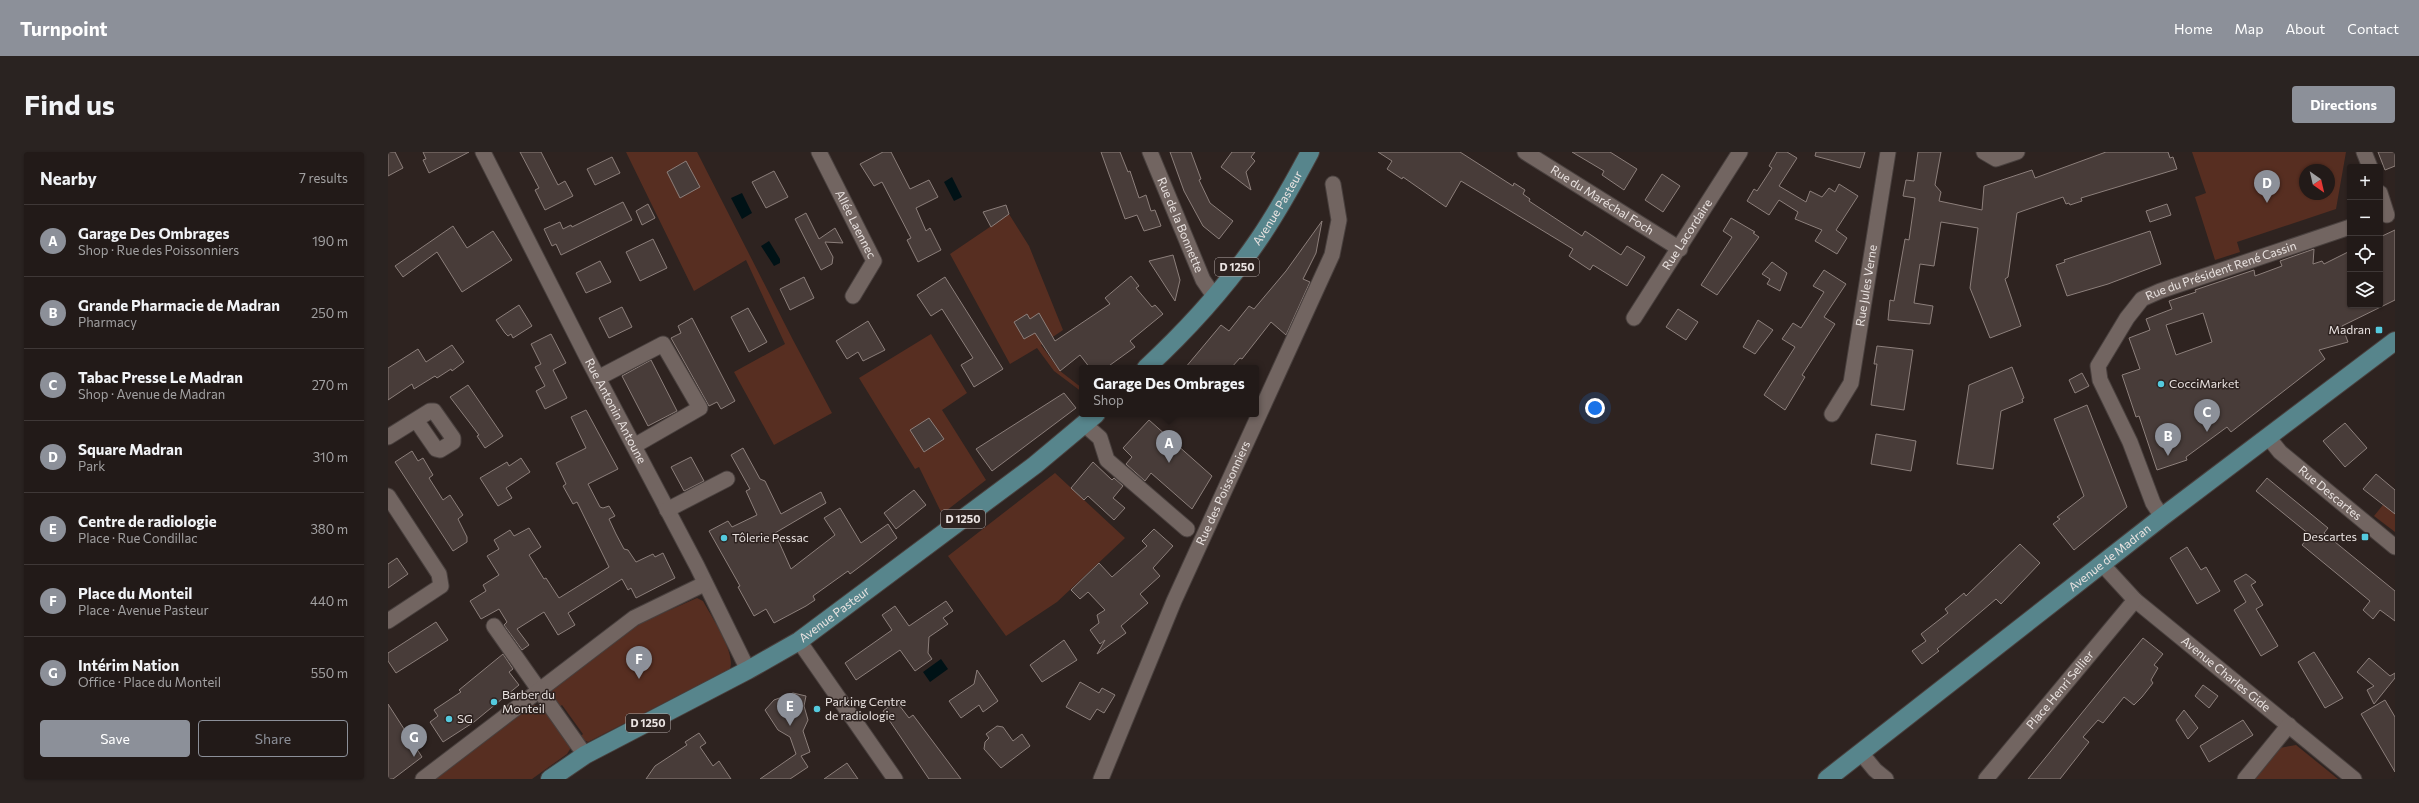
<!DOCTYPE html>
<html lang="en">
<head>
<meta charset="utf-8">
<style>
	:root { --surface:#221a18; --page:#2a2321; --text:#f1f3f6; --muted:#a2a1a2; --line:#3f3837; --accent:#8c9099 }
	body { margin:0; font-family:Commissioner,sans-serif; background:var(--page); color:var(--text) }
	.controls { position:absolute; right:12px; top:12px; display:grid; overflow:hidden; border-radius:4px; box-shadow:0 1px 3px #0004 }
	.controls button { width:36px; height:36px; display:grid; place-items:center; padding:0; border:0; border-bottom:1px solid var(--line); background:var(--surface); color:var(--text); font:20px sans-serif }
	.compass { position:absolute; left:1911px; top:12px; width:36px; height:36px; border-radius:50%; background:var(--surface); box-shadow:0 1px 3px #0004; rotate:146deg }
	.you { position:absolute; left:1207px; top:256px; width:14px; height:14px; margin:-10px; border:3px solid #fff; border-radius:50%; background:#1a73e8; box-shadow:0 0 0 6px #1a73e833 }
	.badge { display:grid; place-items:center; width:26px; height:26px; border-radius:50%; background:var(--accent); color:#fff; font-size:13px; font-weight:700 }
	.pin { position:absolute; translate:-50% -33px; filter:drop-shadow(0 1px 2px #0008) }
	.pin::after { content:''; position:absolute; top:21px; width:14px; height:12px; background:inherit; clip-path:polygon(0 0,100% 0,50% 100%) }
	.popup { position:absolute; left:691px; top:213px; width:180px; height:52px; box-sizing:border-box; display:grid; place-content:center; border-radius:4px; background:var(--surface); filter:drop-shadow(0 1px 3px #0005); font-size:13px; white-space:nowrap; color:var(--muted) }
	.popup b { font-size:15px; color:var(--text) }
	.popup::after { content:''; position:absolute; left:50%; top:100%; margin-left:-8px; border:8px solid transparent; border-top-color:var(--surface) }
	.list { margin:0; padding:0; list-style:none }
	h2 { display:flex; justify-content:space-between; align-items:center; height:52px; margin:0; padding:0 16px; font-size:17px }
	h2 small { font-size:13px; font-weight:400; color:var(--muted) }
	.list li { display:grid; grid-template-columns:26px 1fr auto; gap:12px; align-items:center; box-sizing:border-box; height:72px; padding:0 16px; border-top:1px solid var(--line) }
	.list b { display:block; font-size:15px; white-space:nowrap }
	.list p { margin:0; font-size:13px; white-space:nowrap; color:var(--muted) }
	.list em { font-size:13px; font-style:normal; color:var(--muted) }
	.actions { display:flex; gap:8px; padding:12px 16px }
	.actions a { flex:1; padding:9px 0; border:1px solid var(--accent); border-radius:4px; text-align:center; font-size:14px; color:var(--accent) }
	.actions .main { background:var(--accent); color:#fff }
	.icon { flex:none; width:22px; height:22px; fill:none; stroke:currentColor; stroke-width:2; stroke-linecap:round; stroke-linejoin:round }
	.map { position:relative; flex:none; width:2007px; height:627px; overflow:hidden; border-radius:4px }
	header { display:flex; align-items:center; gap:24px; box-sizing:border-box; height:56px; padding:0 20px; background:var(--accent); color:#fff }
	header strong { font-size:19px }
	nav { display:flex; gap:22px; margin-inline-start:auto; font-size:14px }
	.intro { display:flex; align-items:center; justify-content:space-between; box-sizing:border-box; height:96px; padding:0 24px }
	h1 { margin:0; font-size:28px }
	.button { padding:10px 18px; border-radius:4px; background:var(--accent); color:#fff; font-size:14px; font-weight:700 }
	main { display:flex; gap:24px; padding:0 24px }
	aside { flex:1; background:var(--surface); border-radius:4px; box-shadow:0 1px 3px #0004 }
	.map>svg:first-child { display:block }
</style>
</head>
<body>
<header>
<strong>Turnpoint</strong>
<nav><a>Home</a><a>Map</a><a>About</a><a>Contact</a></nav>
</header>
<div class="intro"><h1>Find us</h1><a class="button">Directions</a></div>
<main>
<aside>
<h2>Nearby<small>7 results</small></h2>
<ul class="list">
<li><span class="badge">A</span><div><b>Garage Des Ombrages</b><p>Shop · Rue des Poissonniers</p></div><em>190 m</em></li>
<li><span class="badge">B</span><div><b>Grande Pharmacie de Madran</b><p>Pharmacy</p></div><em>250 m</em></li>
<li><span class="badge">C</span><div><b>Tabac Presse Le Madran</b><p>Shop · Avenue de Madran</p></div><em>270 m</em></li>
<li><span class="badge">D</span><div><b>Square Madran</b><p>Park</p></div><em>310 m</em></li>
<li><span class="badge">E</span><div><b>Centre de radiologie</b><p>Place · Rue Condillac</p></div><em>380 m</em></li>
<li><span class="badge">F</span><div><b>Place du Monteil</b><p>Place · Avenue Pasteur</p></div><em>440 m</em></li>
<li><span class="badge">G</span><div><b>Intérim Nation</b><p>Office · Place du Monteil</p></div><em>550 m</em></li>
</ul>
<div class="actions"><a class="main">Save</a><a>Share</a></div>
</aside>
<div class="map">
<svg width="2007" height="627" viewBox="0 0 2007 627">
	<rect width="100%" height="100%" fill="#2e2320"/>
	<path fill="#572e21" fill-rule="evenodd" d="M238,0h71l96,188 39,73 -58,32 -40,-73 51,-28 -39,-84 -52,31z
		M1804,0h154l-10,57 -99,33 3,10 -25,8 -20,-63 11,-4zM1917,18h24v24h-24z
		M621,62l20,32 34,84 -22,15 19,26 22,17v4l-28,-21 -17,-23 -27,16 -60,-110z
		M543,182l36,59 -25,17 44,70 -44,34 -23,-47 -4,2 -56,-91z
		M667,321l70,65 -68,64 -51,34 -58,-80z
		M2007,338v42l-21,-16z
		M309,446l6,3c8,15 33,51 27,68l-142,73 -9,-4 4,-4 -21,-29 -4,3 -8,-13 4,-7 82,-63z
		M147,553l9,4 28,37 -5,8 -35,25h-97l95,-73z
		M1908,593l42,34h-84l25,-31z"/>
	<path fill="#001216" d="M564,25l10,20 -8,4 -10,-19z
		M354,41l10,20 -10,6 -11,-21z
		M381,89l11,18v4l-6,3 -13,-20z
		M553,507l7,10 -18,13 -7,-10z"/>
	<path fill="#483c39" stroke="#8c7f7b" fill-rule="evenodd" d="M0,0h7l8,16 -15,8z
		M35,0h46l-40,21 -6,-13 3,-1z
		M132,0h21l17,33 7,-4 8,15 -28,14 -10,-20 4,-2z
		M495,0h8l19,37 19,-9 9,17 -22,11 10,23 4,-3 11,22 -23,12 -11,-22 4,-2 -29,-56 -8,4 -14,-22z
		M713,0h19l8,20 2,-1 9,27 7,-3 5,16 4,-1 6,16 -17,5 -7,-16 -12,4z
		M782,0h21l10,27 -2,1 11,23 23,18 -14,18 -16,-13 -19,-35z
		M844,0h23l-4,5 4,4 -9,11 5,18 -30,-23z
		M990,0h82l53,34 1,-3 11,7 -2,4 7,5 -1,2 53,35 3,-5 36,24 6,-9 18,11 -18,29 -34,-21 -3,5 -21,-14 4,-7 -112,-68 -15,26 -43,-30 -1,2 -15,-10 5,-8z
		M1184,0h38l27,17 -13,21 -22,-15 2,-4z
		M1389,0h10l10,6 -18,28 27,16 4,-11 12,6 7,-9 6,4 4,-8 19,12 -22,34 11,8 -10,16 -22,-13 7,-11 -27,-11 3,-7 -19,-12 -10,15 -22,-14 7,-12 3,2 15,-23 -3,-2z
		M1428,0h49l-5,16 -45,-12z
		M1530,0h23l-6,33 6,7 -2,9 43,9 2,-24 48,-16 3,8 71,-26h62l2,6 3,-1 4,12 -96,29 1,3 -12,4 -1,-2 -3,1 -3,-7 -46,16 -9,64 -3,2 16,47 -31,12 -20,-50 8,-60 -37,-6 -7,44 -14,-2 -6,39 19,3 -3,18 -42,-4 2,-20 4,1 11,-62 4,1 6,-42 -12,-2 3,-16 8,1z
		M1990,0h17v14l-10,4z
		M224,5l8,16 -25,12 -8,-16z
		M298,9l14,26 -20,11 -13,-26z
		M386,19l14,26 -22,11 -14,-26z
		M1274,22l18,12 -17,26 -18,-12z
		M235,50l9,18 -71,35 -5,-11 -4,2 -8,-17 16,-7 3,7 8,-4 1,2z
		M260,52l7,14 -13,7 -6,-14z
		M1779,52l4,11 -21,7 -4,-11z
		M618,53l3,9 -18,13 -8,-15z
		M418,61l13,26 16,-11 8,15 -18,-1 8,15 -1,7 -11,6 -26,-51z
		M1343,66l24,14 -2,1 6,4 -42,58 -16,-10 31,-48 -9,-6z
		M934,69l-6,32 -13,26 7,3 -24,53 -15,-13 -29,37 -2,-1 -9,10h-46l36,-43 8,6 20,-25 5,3 32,-38z
		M65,74l14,22 26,-17 19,29 -50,32 -25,-40 -34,25 -8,-11z
		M2007,78v70l-53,26 6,16 -29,8 6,9 -94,73 -4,-5 -41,30 1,3 -30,10 -18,-54 -3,1 -14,-42 18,-6 -11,-31 21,-8 -4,-11 26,-10 -3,-8 27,-9 -1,-2 59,-20 1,6 27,-10 -2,-5 34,-12 -1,15 9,-3 2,3 26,-13v54h30v-68zM1815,161l9,29 -36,13 -10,-30z
		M1762,79l11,33 -53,20 -41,12 -11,-31 9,-3 -1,-2z
		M265,87l14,29 -27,13 -14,-29z
		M785,103l7,25 -5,21 -26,-40z
		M212,109l11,21 -25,11 -10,-20z
		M1384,110l15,11 -7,18 -13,-7 3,-5 -8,-5z
		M1436,118l22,14 -22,33 11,7 -33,51 3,2 -20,33 -21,-15 31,-48 -13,-8 11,-16 8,5 23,-36 -11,-6z
		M743,124l8,10 -3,2 16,19 3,-2 8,9 -33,27 5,6 -29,21h-16l-10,-13 -20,16 -25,-38 -11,6 -10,-17 13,-8 3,5 9,-6 16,28 55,-37 -5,-6z
		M416,125l10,21 -24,12 -10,-21z
		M557,125l58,92 -29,18 -13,-22 12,-7 -31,-49 -11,7 -14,-21z
		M131,153l13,21 -19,12 -2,-4 -3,2 -3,-3 -9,-13z
		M234,155l10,20 -23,11 -10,-20z
		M360,156l19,34 -18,10 -18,-35z
		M1290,157l20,13 -12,18 -20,-13z
		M304,166l43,83 -14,8 -4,-7 -8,4 -38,-68 10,-5 -3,-7z
		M1370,168l15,10 -18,24 -12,-7z
		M480,169l17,29 -22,11 -5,-9 -11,7 -11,-18z
		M163,182l15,29 -13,7 14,28 -22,11 -9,-18 9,-5 -10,-19 6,-3 -10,-20z
		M64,193l12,17 -12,9 -1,-2 -14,9 -2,-2 -21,13 -2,-5 -24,16v-32l30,-19 8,13z
		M1489,194l36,4 -9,60 -33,-5 6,-41h-3z
		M263,208l26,51 -29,15 -26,-50z
		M1624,215l12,31 -2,1 1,3 -22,9 -8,58 -36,-5 12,-79z
		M1694,221l7,13 -14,7 -6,-13z
		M80,233l35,51 -18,12 -8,-12 2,-1 -29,-38z
		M676,241l12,15 -84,63 -16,-22z
		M1699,253l40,102 -53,43 -21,-26 7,-5 -3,-2 27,-21 -30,-77z
		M198,258l32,59 -30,15 12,23 3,1 6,-2 6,10 -6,3 7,15 8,15 4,1 8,12 17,-8 2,3 8,-4 12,25 -39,20 -5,-10 -3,2 -6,-11 -54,34 7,12 -17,10 -14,-23 -27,17 12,16 -7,5 -18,-25 3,-3 -8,-13 -18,10 -11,-18 16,-10 -3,-6 16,-10 -12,-19 12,-7 -5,-9 16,-10 4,6 15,-8 12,19 -12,8 15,24 2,-1 13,20 50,-31 -32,-65 -4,2 -10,-18 3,-2 -10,-21 30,-15 -15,-31z
		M541,266l15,21 -20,13 -14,-22z
		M761,268l63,56 -20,33 -41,-36 -6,8 -19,-17 6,-7 -9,-9z
		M1957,271l22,25 -22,19 -22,-26z
		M1488,282l40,7 -5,30 -40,-7z
		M355,296l17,31 5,2 16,33 40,-22 5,11 -51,30 16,36 44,-34 -11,-17 16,-10 21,35 27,-19 9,14 -31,24 -16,12 -2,-3 -35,25 2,4 -9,6 -32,17 -8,-14 -12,7 -16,-29 2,-1 -31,-55 19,-10 4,6 25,-12 -11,-24 4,-2 -19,-34z
		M24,299l6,10 5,-3 10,17 -4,3 14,22 7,-5 13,20 -5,4 9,18v5l-14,9 -58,-89z
		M303,305l13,24 -20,10 -13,-24z
		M133,306l9,14 -24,16 6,10 -14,8 -18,-28 27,-16 2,4z
		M705,310l19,18 2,-2 9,8 -10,12 12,10 -11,12 -26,-24 -4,4 -13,-12z
		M1988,322l19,16v24l-32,-25z
		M1879,326l61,50 -4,5 71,58v30l-15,-11 -7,9 -10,-9 7,-9 -68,-56 8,-10 -54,-44z
		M526,338l12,15 -30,24 -12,-16z
		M766,377l19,17 -20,22 7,8 -20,18 8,9 -27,23 5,7 -29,21 8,-14 -5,4 -10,-14 9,-7 -2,-8 8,-5 -17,-18 -8,7 -9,-9 28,-27 13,14 35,-31 -5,-5z
		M1632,392l20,19 -39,41 -5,-5 -59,50 2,2 -17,13 -10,-13 14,-10 -5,-7 27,-21 -3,-4 19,-16 2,3z
		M1799,395l14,23 5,-3 14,24 -23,13 -27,-46z
		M9,406l11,16 -20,14v-24z
		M1858,422l10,8 -5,3 12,20 -7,4 22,37 -17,10 -27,-46 12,-8 -12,-21z
		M558,449l7,10 -10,7 5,6 -19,13 -1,16 4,6 -17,12 -15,-21 -44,30 -11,-17 47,-33 -10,-15 13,-9 14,20z
		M48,470l12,18 -52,33 -8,-12v-8z
		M1755,486l20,16 -9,11 4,3 -7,12 2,3 -11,14 -8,8 -10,-8 -21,26 -5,-3 -15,17 6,5 -29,37h-32z
		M676,488l13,20 -35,22 -12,-17z
		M1926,500l29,46 -18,10 -27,-46z
		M115,502l10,15 -4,3 10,13 -45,37 -31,20 -13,-20 8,-6 -4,-6 27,-18 -2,-2z
		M1981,506l21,18 5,-3v5l-21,26 -7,-14 7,-4 -17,-14z
		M589,518l21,31 -15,11 -4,-7 -18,13 -12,-17 25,-17z
		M692,530l19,11 3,-5 13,7 -11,18 -7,-4 -7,11 -24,-13z
		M1815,533l15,11 -9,12 -14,-12z
		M405,541l13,3 -2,10 4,14 -5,11 7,21 -9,4 7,11 -18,12h-30l36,-25 -6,-17 -12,-7 -13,-20 9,-10z
		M1997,548l10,17v55l-34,-58z
		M508,549l13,17 4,-3 48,64h-32l-46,-68z
		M0,552l34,53 -29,22h-5z
		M1796,558l14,18 -10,11 -12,-19z
		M1855,568l10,15 -44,27 -9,-16z
		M609,574l6,1 10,14 9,-7 8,12 -29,22 -17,-19 1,-7 4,-4 -3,-4z
		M311,581l7,10 -6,4 13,19 6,-5 12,18h-85l9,-13 32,-21 -2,-3z
		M459,611l11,16h-34z"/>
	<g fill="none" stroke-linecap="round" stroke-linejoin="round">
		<g stroke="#49403e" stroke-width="17">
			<g id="minor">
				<path id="s1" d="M95,0l106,209 108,205 51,104"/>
				<path id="s2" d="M431,0l55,109 -21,35"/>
				<path id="s3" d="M762,0l53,128 11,16"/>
				<path id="s4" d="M1137,0l155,97"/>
				<path d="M1596,0l12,7 21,-7"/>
				<path d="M1976,0l6,15"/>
				<path d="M1992,41l7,22"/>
				<path id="s5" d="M1246,166l106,-166"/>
				<path d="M210,226l65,-34 37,64 -66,38"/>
				<path id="s6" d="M1444,262l19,-31 37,-231"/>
				<path d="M696,272l16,14 7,22 80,69"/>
				<path d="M0,285l42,-26h4l19,27v4l-13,8 -4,-1 -20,-29"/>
				<path id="s7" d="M1880,285l12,15 115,95"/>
				<path d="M0,344l51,78 2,12 -53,35"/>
				<path d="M279,358l60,-31"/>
				<path id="s8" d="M1774,365l-9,-14 -23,-61 -30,-62 -2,-14 29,-48 15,-19 18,-8 190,-64"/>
				<path id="s9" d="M1714,412l33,36 219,179"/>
				<path d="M106,474l91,129"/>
				<path d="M411,489l96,138"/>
				<path d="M1473,601l14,17 11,9"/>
				<path d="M35,627l211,-161 70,-34"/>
				<path id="s10" d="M713,627l73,-178 158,-346 7,-35 -6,-36"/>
				<path id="s11" d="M1598,627l149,-179"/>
				<path d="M1857,627l44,-54"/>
			</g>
		</g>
		<g stroke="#49403e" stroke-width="20">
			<g id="major">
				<path id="s12" d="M758,216c41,-38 81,-82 113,-129 19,-28 35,-57 51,-87"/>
				<path id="s13" d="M162,627l35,-24 163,-85 51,-29 236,-176 61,-51"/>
				<path id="s14" d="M1439,627l335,-262 233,-176"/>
			</g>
		</g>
		<use href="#minor" stroke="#726561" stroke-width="15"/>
		<use href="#major" stroke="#57858c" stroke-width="18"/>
	</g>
	<g fill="#54cade" stroke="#2e2320" stroke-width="1.5">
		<rect x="1987" y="174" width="8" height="8" rx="2"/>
		<circle cx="1773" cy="232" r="4"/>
		<rect x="1973" y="381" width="8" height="8" rx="2"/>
		<circle cx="336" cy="386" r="4"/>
		<circle cx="106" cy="550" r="4"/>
		<circle cx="429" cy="557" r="4"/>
		<circle cx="61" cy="567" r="4"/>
	</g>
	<g text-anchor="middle" stroke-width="3" stroke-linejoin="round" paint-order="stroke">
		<g fill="#2e2320" stroke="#b2a9a7" stroke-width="1">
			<rect x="827" y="106" width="44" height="18" rx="3"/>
			<rect x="553" y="358" width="44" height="18" rx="3"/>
			<rect x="238" y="562" width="44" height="18" rx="3"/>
		</g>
		<g font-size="11" font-weight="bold" fill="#eae3e1">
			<text x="849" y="119">D 1250</text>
			<text x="575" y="371">D 1250</text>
			<text x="260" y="575">D 1250</text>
		</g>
		<g font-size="12" fill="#eae3e1" stroke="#2e2320">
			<text dy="4" stroke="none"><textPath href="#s4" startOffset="91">Rue du Maréchal Foch</textPath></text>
			<text dy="4" stroke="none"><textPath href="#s12" startOffset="208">Avenue Pasteur</textPath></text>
			<text dy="4" stroke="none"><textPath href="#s2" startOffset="81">Allée Laennec</textPath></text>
			<text dy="4" stroke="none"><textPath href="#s3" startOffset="79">Rue de la Bonnette</textPath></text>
			<text dy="4" stroke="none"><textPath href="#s5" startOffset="99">Rue Lacordaire</textPath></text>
			<text dy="4" stroke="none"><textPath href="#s8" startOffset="329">Rue du Président René Cassin</textPath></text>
			<text dy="4" stroke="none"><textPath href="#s6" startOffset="135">Rue Jules Verne</textPath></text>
			<text dy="4" stroke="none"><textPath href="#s1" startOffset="291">Rue Antonin Antoune</textPath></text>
			<text dy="4" stroke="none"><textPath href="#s7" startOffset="84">Rue Descartes</textPath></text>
			<text dy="4" stroke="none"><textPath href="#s10" startOffset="311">Rue des Poissonniers</textPath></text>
			<text dy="4" stroke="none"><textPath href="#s14" startOffset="359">Avenue de Madran</textPath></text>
			<text dy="4" stroke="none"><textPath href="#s13" startOffset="329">Avenue Pasteur</textPath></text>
			<text dy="4" stroke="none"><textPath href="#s9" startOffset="166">Avenue Charles Gide</textPath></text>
			<text dy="4" stroke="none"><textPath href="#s11" startOffset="116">Place Henri Sellier</textPath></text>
		</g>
		<g font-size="12" fill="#eae3e1" stroke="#2e2320" text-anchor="start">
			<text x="1983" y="182" text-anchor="end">Madran</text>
			<text x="1781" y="236">CocciMarket</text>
			<text x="1969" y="389" text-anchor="end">Descartes</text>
			<text x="344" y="390">Tôlerie Pessac</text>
			<text x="114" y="547">Barber du<tspan x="114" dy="14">Monteil</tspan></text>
			<text x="437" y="554">Parking Centre<tspan x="437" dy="14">de radiologie</tspan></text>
			<text x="69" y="571">SG</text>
		</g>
	</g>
</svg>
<div class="controls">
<button>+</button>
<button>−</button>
<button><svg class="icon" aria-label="locate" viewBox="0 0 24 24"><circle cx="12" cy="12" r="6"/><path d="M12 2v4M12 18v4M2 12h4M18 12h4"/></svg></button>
<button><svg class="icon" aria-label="layers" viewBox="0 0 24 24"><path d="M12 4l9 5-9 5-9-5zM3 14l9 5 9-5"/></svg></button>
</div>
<svg class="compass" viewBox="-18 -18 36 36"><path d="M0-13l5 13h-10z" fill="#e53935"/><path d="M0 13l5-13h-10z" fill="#a2a1a2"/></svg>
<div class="you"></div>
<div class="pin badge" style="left:781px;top:311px">A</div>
<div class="popup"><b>Garage Des Ombrages</b>Shop</div>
<div class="pin badge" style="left:1780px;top:304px">B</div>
<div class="pin badge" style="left:1819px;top:280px">C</div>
<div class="pin badge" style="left:1879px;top:51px">D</div>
<div class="pin badge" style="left:402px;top:574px">E</div>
<div class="pin badge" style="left:251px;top:527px">F</div>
<div class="pin badge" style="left:26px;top:605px">G</div>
</div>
</main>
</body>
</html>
